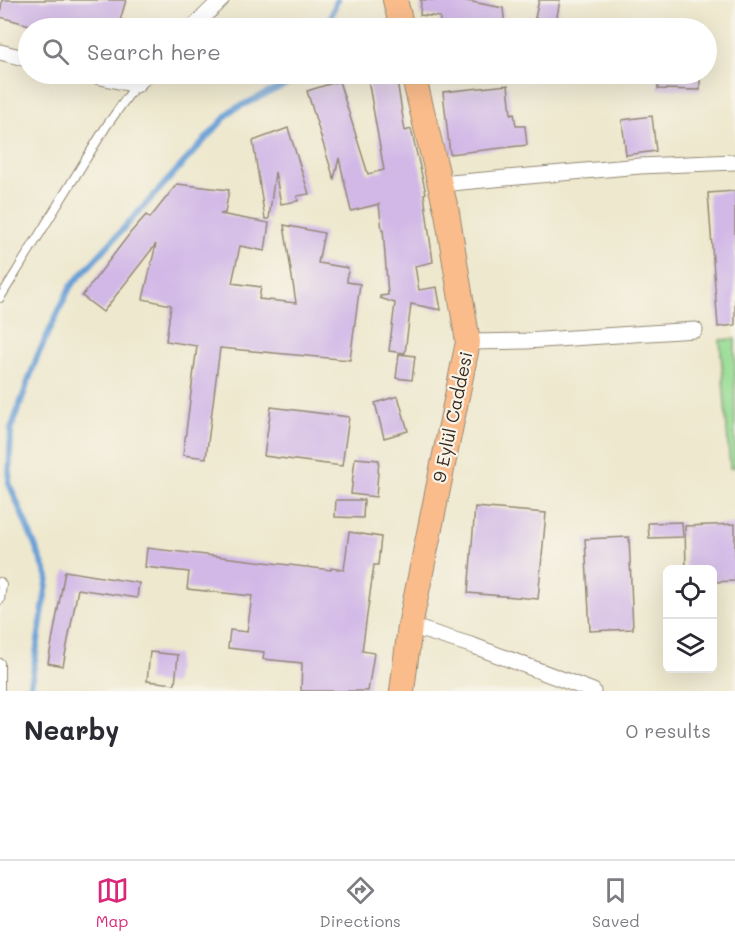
<!DOCTYPE html>
<html lang="en">
<head>
<meta charset="utf-8">
<style>
	:root { --surface:#fff; --page:#f2f2f3; --text:#2b2b33; --muted:#7c7c81; --line:#e1e1e2; --accent:#db2777 }
	body { margin:0; font-family:Mali,sans-serif; background:var(--page); color:var(--text) }
	.controls { position:absolute; right:18px; bottom:18px; display:grid; overflow:hidden; border-radius:9px; box-shadow:0 6px 24px #0002 }
	.controls button { width:54px; height:54px; display:grid; place-items:center; padding:0; border:0; border-bottom:2px solid var(--line); background:var(--surface); color:var(--text); font:30px sans-serif }
	.list { margin:0; padding:0; list-style:none }
	h2 { display:flex; justify-content:space-between; align-items:center; height:78px; margin:0; padding:0 24px; font-size:26px }
	h2 small { font-size:20px; font-weight:400; color:var(--muted) }
	.icon { flex:none; width:33px; height:33px; fill:none; stroke:currentColor; stroke-width:2; stroke-linecap:round; stroke-linejoin:round }
	.map { position:relative; flex:none; width:735px; height:691px; overflow:hidden }
	.search { position:absolute; background:var(--surface); box-shadow:0 6px 24px #0002; left:18px; right:18px; top:18px; height:66px; display:flex; align-items:center; gap:15px; box-sizing:border-box; padding:0 21px; border-radius:33px; color:var(--muted); font-size:22px }
	.sheet { height:168px; background:var(--surface) }
	nav { display:flex; justify-content:space-around; align-items:center; box-sizing:border-box; height:84px; border-top:2px solid var(--line); background:var(--surface); font-size:16px; color:var(--muted) }
	nav a { display:grid; justify-items:center; gap:3px }
	nav .on { color:var(--accent) }
	.map>svg:first-child { display:block }
</style>
</head>
<body>
<div class="map">
<svg width="735" height="691" viewBox="0 0 735 691">
	<rect width="100%" height="100%" fill="#f7f3e8"/>
	<filter id="ink" filterUnits="userSpaceOnUse"><feTurbulence type="fractalNoise" baseFrequency=".0167" numOctaves="2"/><feDisplacementMap in="SourceGraphic" scale="12" xChannelSelector="R" yChannelSelector="G"/><feConvolveMatrix kernelMatrix="1 2 1 2 8 2 1 2 1" color-interpolation-filters="sRGB"/></filter>
	<filter id="wash" filterUnits="userSpaceOnUse"><feTurbulence type="fractalNoise" baseFrequency=".008" numOctaves="4" result="noise"/><feDisplacementMap in="SourceGraphic" scale="24" xChannelSelector="R" yChannelSelector="G"/><feGaussianBlur stdDeviation="1.35" result="paint"/><feColorMatrix in="noise" values="0 0 0 0 0 0 0 0 0 0 0 0 0 0 0 0 0 1.4 0 .05"/><feComposite in="paint" operator="in"/></filter>
	<g filter="url(#wash)">
		<rect width="100%" height="100%" fill="#eee8ce"/>
		<path fill="#97dc95" stroke="#69835a" stroke-width="1.5" d="M735,339v129h-5l-10,-128z"/>
		<g fill="none" stroke-linecap="round" stroke-linejoin="round">
			<path stroke="#689fd6" stroke-width="6" d="M327,28l10,-28
				M30,691l18,-114 -39,-94 2,-54 26,-72 33,-70 162,-177 76,-36"/>
		</g>
		<g id="blocks">
			<path fill="#d1b8e7" d="M2,0h124l-8,28h-77l-41,-11z
				M421,0h41l41,8 2,20h-66l1,-11 -20,-2z
				M539,0h21l-4,22 -21,-4z
				M367,74h29l9,57 6,-2 15,64 -2,1 9,68 -18,4 4,24 18,-3 4,23 -30,-6 -6,49 -16,-2 6,-48 -15,-5v-2l8,-1 -5,-66 -1,1 -3,-26 -28,7 -12,-53 -5,21 -27,-88 32,-10 29,93 16,-4z
				M658,74h42v16l-42,-1z
				M508,85l3,29 3,-1 2,13h9l2,19 -77,9 -7,-62z
				M652,116l4,35 -30,4 -4,-35z
				M288,128l21,66 -12,2 1,5 -17,3 -6,-32 -6,47h-4l-12,-78z
				M177,184l52,6 -4,23 -5,1 49,9 -4,28 -25,-5 -8,37 29,4 -2,12 37,4 -12,-78 40,8 -6,30 30,5 -1,14 13,2 -10,76 -130,-12 -14,110 -23,-3 14,-109 -31,-5 5,-36 -28,-6 13,-55 -53,68 -21,-16 49,-64 15,-17 4,3z
				M735,191v134l-17,2 -10,-134z
				M399,354l16,2 -3,24 -16,-2z
				M398,396l10,35 -24,7 -9,-35z
				M271,407l78,10 -7,49 -78,-10z
				M355,458l24,2 -3,37 -25,-3z
				M336,500h28l-1,18 -28,-1z
				M475,507l71,6 -8,86 -70,-6z
				M682,522l1,15 -34,1 -1,-15z
				M735,524v57l-23,1v-12h-26l-1,-44z
				M349,532l32,5 -3,28h-4l-12,86 12,2 -6,38h-67l1,-28 -39,-4 1,-7 -36,-4 2,-18 17,2 5,-36 -65,-7 2,-17 -44,-5 2,-19 184,22v-2l13,2z
				M629,537l4,92 -43,2 -5,-92z
				M65,571l74,12 -2,15 -59,-9 -15,77 -15,-3z
				M150,652l28,3 -3,29 -28,-3z"/>
		</g>
	</g>
	<g filter="url(#ink)">
		<use href="#blocks" fill-opacity="0" stroke="#948976" stroke-width="1.5"/>
		<g fill="none" stroke-linecap="round" stroke-linejoin="round">
			<g stroke="#948976" stroke-width="10">
				<path id="service" d="M0,298l107,-173 29,-40
					M0,582l2,3 -2,15
					M0,663v28"/>
			</g>
			<g stroke="#948976" stroke-width="17">
				<path id="minor" d="M192,28l29,-28
					M0,52l28,7
					M88,74l48,11 11,-11
					M440,184l200,-18 95,-4
					M468,342l58,-1 169,-11
					M410,626l64,20 119,45"/>
			</g>
			<g stroke="#948976" stroke-width="26">
				<path id="primary" d="M395,0l7,28
					M402,691l8,-65 58,-284 -21,-129 -34,-139"/>
			</g>
			<use href="#service" stroke="#fff" stroke-width="8"/>
			<use href="#minor" stroke="#fff" stroke-width="15"/>
			<use href="#primary" stroke="#fabc8b" stroke-width="24"/>
		</g>
	</g>
	<g text-anchor="middle" stroke-width="4.5" stroke-linejoin="round" paint-order="stroke">
		<g font-size="18" fill="#3b2a1e" stroke="#f7f3e8">
			<text transform="translate(453 417) rotate(-78)" y="6">9 Eylül Caddesi</text>
		</g>
	</g>
</svg>
<div class="controls">
<button><svg class="icon" aria-label="locate" viewBox="0 0 24 24"><circle cx="12" cy="12" r="6"/><path d="M12 2v4M12 18v4M2 12h4M18 12h4"/></svg></button>
<button><svg class="icon" aria-label="layers" viewBox="0 0 24 24"><path d="M12 4l9 5-9 5-9-5zM3 14l9 5 9-5"/></svg></button>
</div>
<div class="search"><svg class="icon" aria-label="search" viewBox="0 0 24 24"><circle cx="10" cy="10" r="6"/><path d="M15 15l6 6"/></svg>Search here</div>
</div>
<section class="sheet">
<h2>Nearby<small>0 results</small></h2>
<ul class="list">
</ul>
</section>
<nav>
<a class="on"><svg class="icon" aria-label="map" viewBox="0 0 24 24"><path d="M3 6l6-2 6 2 6-2v14l-6 2-6-2-6 2zM9 4v14M15 6v14"/></svg>Map</a>
<a><svg class="icon" aria-label="directions" viewBox="0 0 24 24"><path d="M12 3l9 9-9 9-9-9zM9 14v-3h6M13 9l2 2-2 2"/></svg>Directions</a>
<a><svg class="icon" aria-label="saved" viewBox="0 0 24 24"><path d="M7 4h10v16l-5-4-5 4z"/></svg>Saved</a>
</nav>
</body>
</html>
